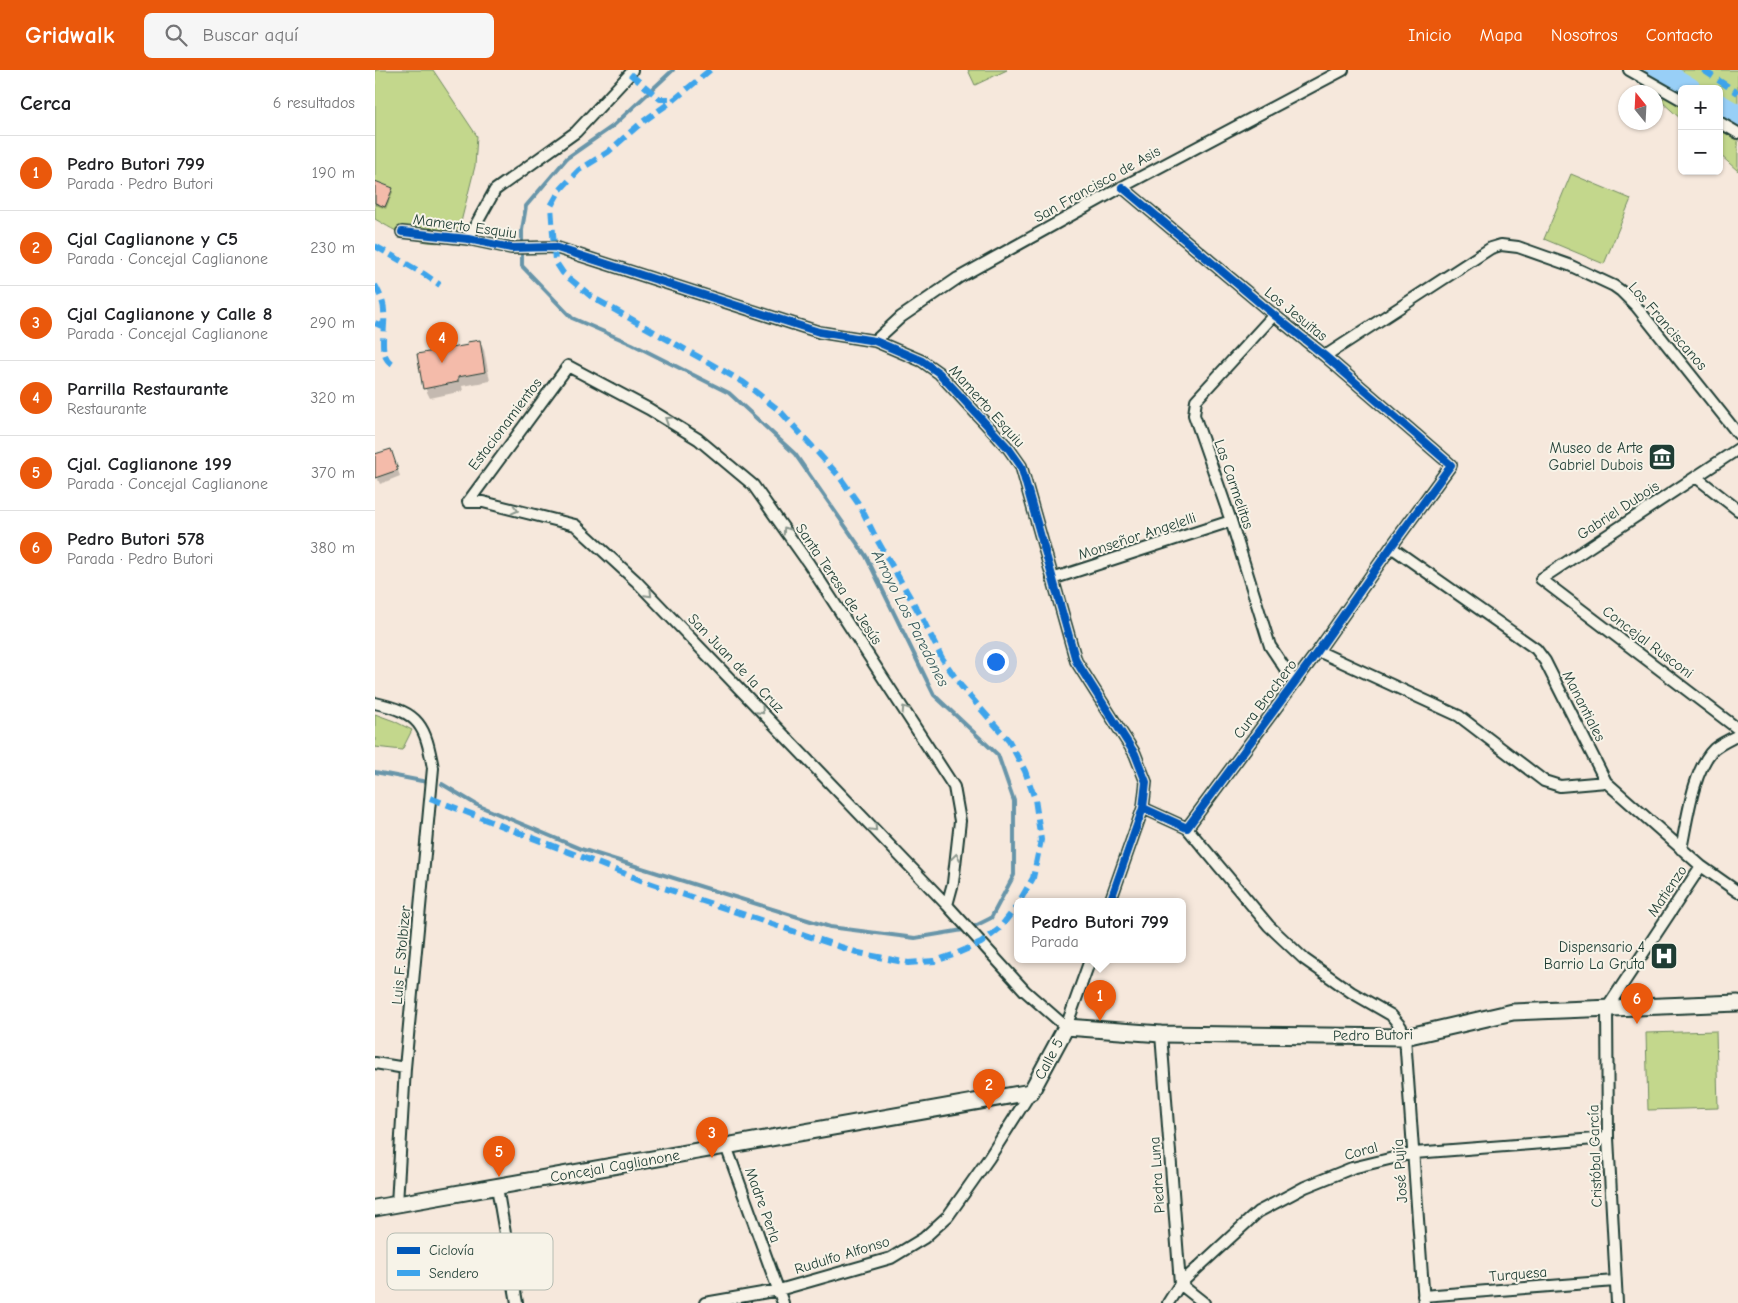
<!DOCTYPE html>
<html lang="es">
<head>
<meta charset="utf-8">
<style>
	:root { --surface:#fff; --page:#f6f6f6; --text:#202124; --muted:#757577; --line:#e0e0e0; --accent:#ea580c }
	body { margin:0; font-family:"Comic Neue",sans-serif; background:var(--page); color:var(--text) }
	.controls { position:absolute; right:15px; top:15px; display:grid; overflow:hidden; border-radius:8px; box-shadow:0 1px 4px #0004 }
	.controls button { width:45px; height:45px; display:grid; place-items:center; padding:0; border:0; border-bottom:1px solid var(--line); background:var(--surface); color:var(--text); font:25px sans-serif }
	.compass { position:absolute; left:1243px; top:15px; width:45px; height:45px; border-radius:50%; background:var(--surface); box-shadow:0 1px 4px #0004; rotate:342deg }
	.you { position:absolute; left:620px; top:591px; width:18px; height:18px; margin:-12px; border:4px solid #fff; border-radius:50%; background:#1a73e8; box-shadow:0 0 0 8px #1a73e833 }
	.badge { display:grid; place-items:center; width:32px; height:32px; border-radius:50%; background:var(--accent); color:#fff; font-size:16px; font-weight:700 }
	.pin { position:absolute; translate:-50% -41px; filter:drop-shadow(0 1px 2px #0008) }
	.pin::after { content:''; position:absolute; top:26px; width:18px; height:15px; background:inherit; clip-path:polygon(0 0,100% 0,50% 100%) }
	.popup { position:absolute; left:639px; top:828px; width:172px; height:65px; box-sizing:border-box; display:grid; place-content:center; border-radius:8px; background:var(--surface); filter:drop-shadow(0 1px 4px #0005); font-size:16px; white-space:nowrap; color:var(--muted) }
	.popup b { font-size:19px; color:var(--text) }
	.popup::after { content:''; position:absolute; left:50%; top:100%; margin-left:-10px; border:10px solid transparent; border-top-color:var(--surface) }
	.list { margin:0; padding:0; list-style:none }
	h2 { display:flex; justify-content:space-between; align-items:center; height:65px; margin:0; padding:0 20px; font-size:21px }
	h2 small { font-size:16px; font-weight:400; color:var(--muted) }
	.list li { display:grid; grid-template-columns:32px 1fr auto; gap:15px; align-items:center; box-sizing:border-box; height:75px; padding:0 20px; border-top:1px solid var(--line) }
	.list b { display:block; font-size:19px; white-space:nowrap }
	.list p { margin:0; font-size:16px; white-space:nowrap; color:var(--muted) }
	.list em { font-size:16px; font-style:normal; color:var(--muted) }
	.icon { flex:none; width:28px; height:28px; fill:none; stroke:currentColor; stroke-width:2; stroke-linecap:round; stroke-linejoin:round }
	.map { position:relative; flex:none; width:1363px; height:1233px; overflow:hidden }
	header { display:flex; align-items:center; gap:30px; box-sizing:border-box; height:70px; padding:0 25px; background:var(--accent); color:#fff }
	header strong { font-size:24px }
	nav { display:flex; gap:28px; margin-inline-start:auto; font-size:18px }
	.search { width:350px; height:45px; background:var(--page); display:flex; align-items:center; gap:12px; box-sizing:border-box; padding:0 18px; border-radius:8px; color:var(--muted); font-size:19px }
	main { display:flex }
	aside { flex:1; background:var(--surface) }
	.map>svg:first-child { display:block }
</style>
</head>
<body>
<header>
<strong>Gridwalk</strong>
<div class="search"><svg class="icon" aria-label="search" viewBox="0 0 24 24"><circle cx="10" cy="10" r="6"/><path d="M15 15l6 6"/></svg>Buscar aquí</div>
<nav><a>Inicio</a><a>Mapa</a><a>Nosotros</a><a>Contacto</a></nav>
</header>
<main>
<aside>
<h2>Cerca<small>6 resultados</small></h2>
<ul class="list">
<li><span class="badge">1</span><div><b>Pedro Butori 799</b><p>Parada · Pedro Butori</p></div><em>190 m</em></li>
<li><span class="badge">2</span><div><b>Cjal Caglianone y C5</b><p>Parada · Concejal Caglianone</p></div><em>230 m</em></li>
<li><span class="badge">3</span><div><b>Cjal Caglianone y Calle 8</b><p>Parada · Concejal Caglianone</p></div><em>290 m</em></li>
<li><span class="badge">4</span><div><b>Parrilla Restaurante</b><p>Restaurante</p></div><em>320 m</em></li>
<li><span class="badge">5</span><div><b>Cjal. Caglianone 199</b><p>Parada · Concejal Caglianone</p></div><em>370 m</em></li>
<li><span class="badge">6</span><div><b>Pedro Butori 578</b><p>Parada · Pedro Butori</p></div><em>380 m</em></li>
</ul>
</aside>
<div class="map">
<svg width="1363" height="1233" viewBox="0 0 1363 1233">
	<rect width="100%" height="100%" fill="#f6e8dc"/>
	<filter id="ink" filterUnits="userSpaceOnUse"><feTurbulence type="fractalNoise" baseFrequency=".02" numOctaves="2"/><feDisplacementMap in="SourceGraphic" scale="10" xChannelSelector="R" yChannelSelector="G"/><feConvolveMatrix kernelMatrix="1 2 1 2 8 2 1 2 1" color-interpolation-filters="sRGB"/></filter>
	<g filter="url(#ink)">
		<path fill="#c3d78c" stroke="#718a60" d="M0,0h58l44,66 -2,30 -15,60 -14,16c-26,4 -49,-10 -71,-23z
			M593,0h39l-32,15z
			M1295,0h68v101l-19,-17v-65h-13z
			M1303,12l25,7h-21v31l-21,-19z
			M1196,104l60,25 -27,65 -60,-25z
			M0,644l19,7 18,9 -10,20 -27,-3z
			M1341,961l2,77 -70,2 -2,-77z"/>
		<path fill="#0003" d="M0,115l17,4 1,3 -7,17 -11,-4z
			M104,271l5,9 6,31 -28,5 1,5 -33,7 -5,-10 44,-42z
			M0,386h18l7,20 -20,8 -5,-11z"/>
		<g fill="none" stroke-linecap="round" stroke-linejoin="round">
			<path stroke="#6895a9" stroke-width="4" d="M0,702l52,10
				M67,714l35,21 104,44 249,78 85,11 54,-9 22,-11 23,-43v-74l-16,-46 -64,-60 -68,-139 -71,-102 -66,-61 -97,-49 -60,-26 -50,-52v-36l4,-24 41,-48 46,-32 60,-56"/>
			<path stroke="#98cff7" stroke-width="24" d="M1282,0l32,19
				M1344,36l19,11"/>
		</g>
		<path fill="#f4bbaa" stroke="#1f3d34" d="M0,111l18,7 -8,19 -10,-4z
			M105,270l5,32 -27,5v5l-35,7 -6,-35 51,-9 -1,-3z
			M16,379l7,21 -23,8v-24z"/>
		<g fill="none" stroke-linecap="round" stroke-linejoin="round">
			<g stroke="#1f3d34" stroke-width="14">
				<path id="street" d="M1254,0l53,30
					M1344,52l19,11
					M27,162l66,7 43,9 43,-1 265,85 56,9 47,20 17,12 70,76 12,17 55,195 59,93 11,28 -3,26
					M93,169l27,-49 81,-58 54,-58 2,-4
					M899,245l-78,85 -2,15 37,106 39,125 24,36
					M500,271l26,-24 57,-39 164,-91 221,-117
					M950,286l166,-108 10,-3 17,2 51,18 45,21 7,5 15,15 102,128
					M1363,379l-197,130 197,150
					M1321,407l42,33
					M93,432h15l92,23 61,56 311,324 78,86 41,36 24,-67
					M93,432l100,-136 81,43 49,30 55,46 56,79 145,223 6,34 -7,62 -6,22
					M1016,477l145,102 9,12 61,121 95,84 37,26
					M677,509l179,-58
					M943,581l141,65 85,65 16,5 46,-4
					M0,633c45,10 50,22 58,65l-28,300 -8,136
					M812,758l82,98 35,33 47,33 40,23 10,12 4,10 19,266
					M1306,779c6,-28 12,-80 33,-100 7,-6 17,-10 24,-14
					M735,832l33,-94 44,20 131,-177 73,-104 60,-82 -126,-109 -51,-41 -152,-128
					M786,964l19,250 24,19
					M0,993l30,5
					M351,1076l57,157
					M122,1117l20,116
					M1048,1226l192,-15
					M330,1233l74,-13 112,-32 33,-20 24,-22 41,-58 42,-66
					M793,1233l12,-19 78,-72 47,-25 47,-19 62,-15 194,-15
					M1242,1233l-9,-165 -1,-130 94,-142"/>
			</g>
			<g stroke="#1f3d34" stroke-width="19">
				<path id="secondary" d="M0,1138l656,-116 35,-65 95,7 244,3 108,-25 225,-9"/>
			</g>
			<use href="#street" stroke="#f7f3e8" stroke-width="10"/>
			<use href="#secondary" stroke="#f7f3e8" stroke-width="15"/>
			<path stroke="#3da4eb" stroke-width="6" stroke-dasharray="12 6" stroke-linecap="butt" d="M335,0l-35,29 -34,24 -33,29 -29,18 -19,20 -9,16 4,55 8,12 29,24 151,85 37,29 59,65 21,30 16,32 46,80 20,40 19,28 48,55 16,30 10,28 6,41 -8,38 -14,24
				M1328,0l35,23
				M255,4l30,25h15
				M0,176l49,28 16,11
				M0,215c4,8 9,17 9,26 2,22 -9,47 13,56
				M0,253l9,4
				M55,728l216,84 213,71 49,10 27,-2 18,-6 28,-12 18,-14 18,-23"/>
			<g stroke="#f7f3e8" stroke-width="11">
				<path id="cycleway" d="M27,162l66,7 43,9 43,-1 265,85 56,9 47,20 17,12 70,76 12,17 55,195 59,93 11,28 -3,26
					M735,832l33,-94 44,20 131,-177 73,-104 60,-82 -126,-109 -51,-41 -152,-128"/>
			</g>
			<use href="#cycleway" stroke="#0057b8" stroke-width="8"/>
		</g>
		<defs><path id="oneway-chevron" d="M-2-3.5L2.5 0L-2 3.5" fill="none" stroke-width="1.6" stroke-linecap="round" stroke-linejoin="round" transform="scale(1.25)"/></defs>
		<g stroke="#8b988e">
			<use href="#oneway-chevron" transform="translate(293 350) rotate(-148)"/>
			<use href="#oneway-chevron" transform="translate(140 440) rotate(14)"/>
			<use href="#oneway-chevron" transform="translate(411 460) rotate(-125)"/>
			<use href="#oneway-chevron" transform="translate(274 524) rotate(46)"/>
			<use href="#oneway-chevron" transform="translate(530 639) rotate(-123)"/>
			<use href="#oneway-chevron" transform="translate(386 641) rotate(46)"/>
			<use href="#oneway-chevron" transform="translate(499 758) rotate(46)"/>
			<use href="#oneway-chevron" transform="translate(581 787) rotate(-83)"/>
		</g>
	</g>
	<defs>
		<g id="museum-square" transform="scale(1.4375)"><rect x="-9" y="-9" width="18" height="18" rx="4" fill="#1f3d34" stroke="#f7f3e8"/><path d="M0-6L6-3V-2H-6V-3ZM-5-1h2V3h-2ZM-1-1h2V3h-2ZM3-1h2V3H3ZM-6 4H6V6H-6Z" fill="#fff"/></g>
		<g id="hospital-square" transform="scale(1.4375)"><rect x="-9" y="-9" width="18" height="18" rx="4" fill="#1f3d34" stroke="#f7f3e8"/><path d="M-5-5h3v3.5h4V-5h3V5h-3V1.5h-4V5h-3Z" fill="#fff"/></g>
	</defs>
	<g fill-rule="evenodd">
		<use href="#museum-square" x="1287" y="387"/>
		<use href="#hospital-square" x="1289" y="886"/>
	</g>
	<g text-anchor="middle" stroke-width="4" stroke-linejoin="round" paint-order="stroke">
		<g font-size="15" fill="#1f3d34" stroke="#f7f3e8">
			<text transform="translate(722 114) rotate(-29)" y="5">San Francisco de Asis</text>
			<text transform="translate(90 156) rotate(8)" y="5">Mamerto Esquiu</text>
			<text transform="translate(921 244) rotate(39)" y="5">Los Jesuitas</text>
			<text transform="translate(1293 256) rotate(49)" y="5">Los Franciscanos</text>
			<text transform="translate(612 336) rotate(48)" y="5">Mamerto Esquiu</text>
			<text transform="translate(130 354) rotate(-53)" y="5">Estacionamientos</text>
			<text transform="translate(859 414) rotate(71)" y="5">Las Carmelitas</text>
			<text transform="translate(1243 440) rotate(-33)" y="5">Gabriel Dubois</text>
			<text transform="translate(762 466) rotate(-18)" y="5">Monseñor Angelelli</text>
			<text transform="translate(464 514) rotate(56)" y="5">Santa Teresa de Jesús</text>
			<text transform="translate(1273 572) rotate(37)" y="5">Concejal Rusconi</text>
			<text transform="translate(361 593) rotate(46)" y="5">San Juan de la Cruz</text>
			<text transform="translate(890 629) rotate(-53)" y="5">Cura Brochero</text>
			<text transform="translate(1209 636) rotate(63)" y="5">Manantiales</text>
			<text transform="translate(1292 821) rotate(-56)" y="5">Matienzo</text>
			<text transform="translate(26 885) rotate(-85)" y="5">Luis F. Stolbizer</text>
			<text transform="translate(998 965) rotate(-1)" y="5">Pedro Butori</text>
			<text transform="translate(674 989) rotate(-62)" y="5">Calle 5</text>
			<text transform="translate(986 1081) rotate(-15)" y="5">Coral</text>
			<text transform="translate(1220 1086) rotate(-92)" y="5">Cristóbal García</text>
			<text transform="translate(240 1096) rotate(-10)" y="5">Concejal Caglianone</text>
			<text transform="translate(1025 1101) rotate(-94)" y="5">José Pujía</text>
			<text transform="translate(782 1105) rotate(-94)" y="5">Piedra Luna</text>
			<text transform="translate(388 1135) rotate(70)" y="5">Madre Perla</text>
			<text transform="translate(467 1185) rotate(-17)" y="5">Rudulfo Alfonso</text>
			<text transform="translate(1143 1204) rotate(-5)" y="5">Turquesa</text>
		</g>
		<g font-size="15" fill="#1f3d34" stroke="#f7f3e8" text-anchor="end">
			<text x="1268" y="383">Museo de Arte<tspan x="1268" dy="17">Gabriel Dubois</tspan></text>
			<text x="1270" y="882">Dispensario 4<tspan x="1270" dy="17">Barrio La Gruta</tspan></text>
		</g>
		<g font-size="16" font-style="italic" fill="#375a5b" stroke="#f7f3e8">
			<text transform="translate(536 548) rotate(63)" y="6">Arroyo Los Paredones</text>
		</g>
	</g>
	<rect x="12" y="1163" width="166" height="57" rx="8" fill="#f7f3e8" stroke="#b6bcb2" stroke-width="1"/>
	<rect x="22" y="1177" width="23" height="7" fill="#0057b8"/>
	<rect x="22" y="1200" width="23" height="6" fill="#3da4eb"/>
	<g font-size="14" fill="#1f3d34">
		<text x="54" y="1185">Ciclovía</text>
		<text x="54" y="1208">Sendero</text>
	</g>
</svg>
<div class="controls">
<button>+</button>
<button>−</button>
</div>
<svg class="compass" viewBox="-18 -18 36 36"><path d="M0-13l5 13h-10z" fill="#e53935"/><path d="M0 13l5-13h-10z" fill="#757577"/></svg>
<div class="you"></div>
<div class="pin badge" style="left:725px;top:951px">1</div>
<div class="popup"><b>Pedro Butori 799</b>Parada</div>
<div class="pin badge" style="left:614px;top:1040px">2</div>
<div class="pin badge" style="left:337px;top:1088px">3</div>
<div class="pin badge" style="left:67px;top:293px">4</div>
<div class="pin badge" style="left:124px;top:1107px">5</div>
<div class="pin badge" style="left:1262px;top:954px">6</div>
</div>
</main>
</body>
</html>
